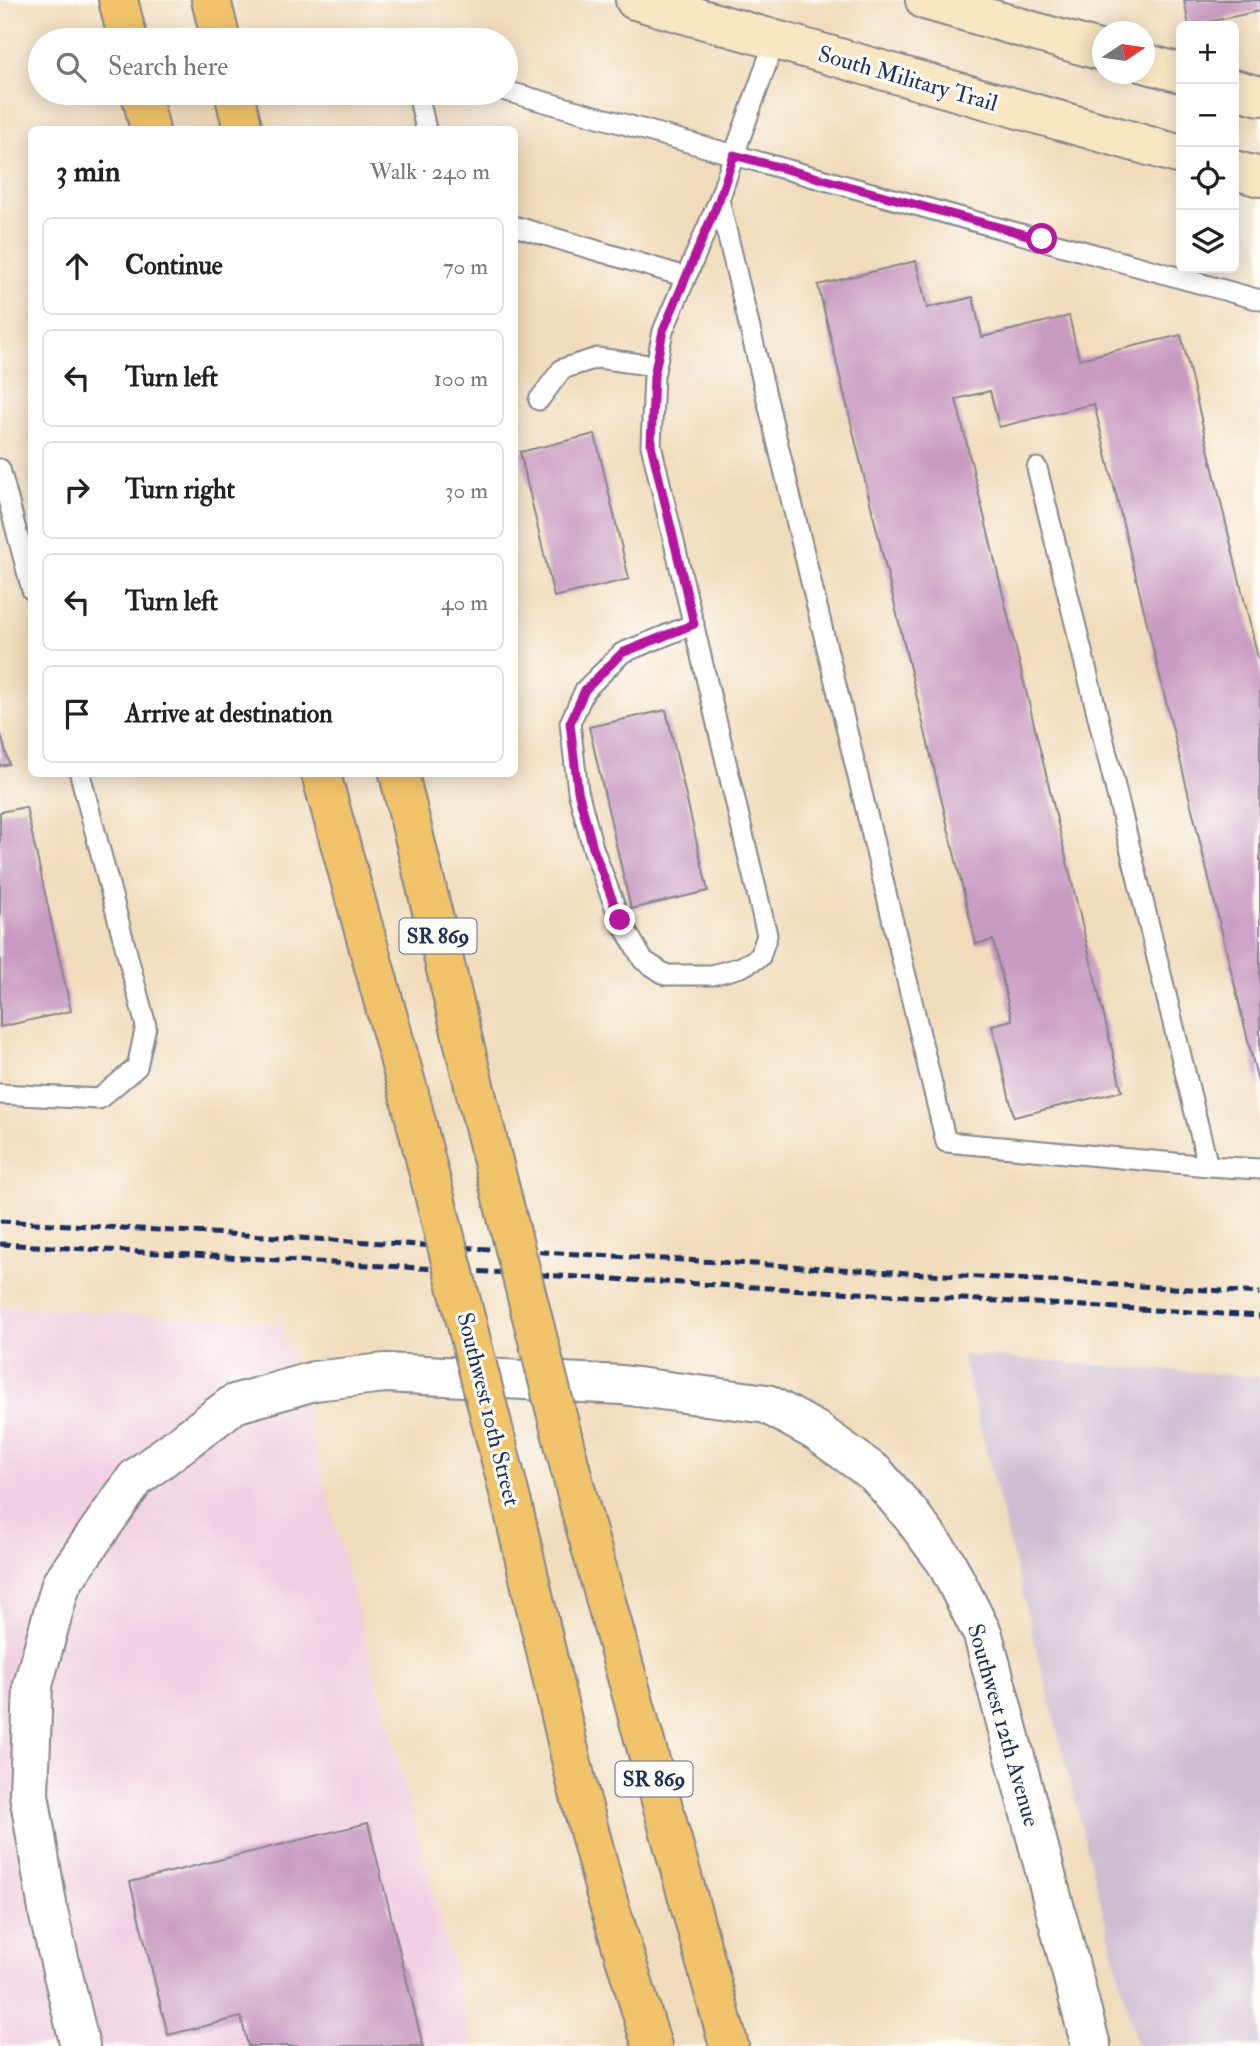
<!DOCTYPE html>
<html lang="en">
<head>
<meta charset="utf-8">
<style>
	:root { --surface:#fff; --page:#f6f6f6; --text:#222; --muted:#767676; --line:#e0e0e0 }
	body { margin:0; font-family:"IM FELL Double Pica",serif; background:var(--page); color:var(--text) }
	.controls { position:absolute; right:21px; top:21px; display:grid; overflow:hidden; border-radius:10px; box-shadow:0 4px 18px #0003 }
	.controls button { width:63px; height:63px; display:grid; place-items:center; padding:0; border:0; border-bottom:2px solid var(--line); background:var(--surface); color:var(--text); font:35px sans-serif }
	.compass { position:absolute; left:1092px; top:21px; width:63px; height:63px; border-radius:50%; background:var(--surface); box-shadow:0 4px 18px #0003; rotate:77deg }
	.stop { position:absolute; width:21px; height:21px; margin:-16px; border:5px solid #b5179e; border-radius:50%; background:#fff }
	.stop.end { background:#b5179e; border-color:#fff; box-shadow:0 2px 7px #0008 }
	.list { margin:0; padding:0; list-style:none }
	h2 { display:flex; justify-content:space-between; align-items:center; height:91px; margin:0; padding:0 28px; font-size:30px }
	h2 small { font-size:23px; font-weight:400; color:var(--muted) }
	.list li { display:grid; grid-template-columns:46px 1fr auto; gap:21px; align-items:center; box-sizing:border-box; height:98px; margin:0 14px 14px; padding:0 14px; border:2px solid var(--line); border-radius:10px }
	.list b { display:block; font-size:26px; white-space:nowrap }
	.list em { font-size:23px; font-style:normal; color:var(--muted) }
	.icon { flex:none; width:38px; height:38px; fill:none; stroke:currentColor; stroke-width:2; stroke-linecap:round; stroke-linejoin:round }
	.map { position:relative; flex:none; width:1260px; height:2046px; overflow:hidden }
	.search { position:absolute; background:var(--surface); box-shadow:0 4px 18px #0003; left:28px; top:28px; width:490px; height:77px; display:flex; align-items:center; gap:18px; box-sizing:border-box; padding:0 24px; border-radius:38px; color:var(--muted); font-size:26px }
	.panel { position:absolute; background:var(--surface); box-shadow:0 4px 18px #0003; left:28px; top:126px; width:490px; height:651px; border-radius:10px }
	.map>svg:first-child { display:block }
</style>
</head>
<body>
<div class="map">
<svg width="1260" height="2046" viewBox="0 0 1260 2046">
	<rect width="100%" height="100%" fill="#fdfcf7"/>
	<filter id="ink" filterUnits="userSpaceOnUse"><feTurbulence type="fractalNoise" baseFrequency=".0143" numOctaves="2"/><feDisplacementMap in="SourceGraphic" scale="14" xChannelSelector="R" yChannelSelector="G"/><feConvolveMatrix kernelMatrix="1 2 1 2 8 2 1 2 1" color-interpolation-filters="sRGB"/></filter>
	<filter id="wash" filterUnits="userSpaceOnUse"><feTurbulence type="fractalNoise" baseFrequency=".00686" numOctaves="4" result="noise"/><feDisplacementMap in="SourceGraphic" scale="28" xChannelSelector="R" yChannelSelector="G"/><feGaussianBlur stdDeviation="1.57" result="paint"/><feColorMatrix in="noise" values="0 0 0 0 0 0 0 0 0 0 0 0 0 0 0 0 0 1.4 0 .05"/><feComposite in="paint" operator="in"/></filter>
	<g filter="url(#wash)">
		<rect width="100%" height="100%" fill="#f1dcbb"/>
		<path fill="#f1d0e3" d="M0,1306l281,17 193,723h-474z"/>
		<path fill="#cebed1" d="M962,1355l298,22v669h-123z"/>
		<g id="blocks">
			<path fill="#c89ac1" d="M1184,0h76v11l-71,15z
				M916,261l11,47 46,-11 9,40 87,-21 10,43 102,-24 79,331v424l-166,-686 -95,23 -9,-36 -34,8 166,692 -108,26 -22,-92 20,-5 -19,-80 -17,4 -158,-659z
				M595,434l34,145 -75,18 -34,-145z
				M666,710l42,181 -77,18 -42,-182z
				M0,731l9,33 -9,2z
				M26,807l45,204 -71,16v-215z
				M368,1823l55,223h-175l-7,-29 -73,18 -38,-153z"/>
		</g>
	</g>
	<g filter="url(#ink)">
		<use href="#blocks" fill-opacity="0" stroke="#86868c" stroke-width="2"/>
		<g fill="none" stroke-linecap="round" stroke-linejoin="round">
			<g stroke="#86868c" stroke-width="23">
				<path id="lane" d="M775,40l-41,115 526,145
					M506,91l228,64 -15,45 227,942 262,24
					M418,93l8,37
					M514,226l172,51
					M539,400l23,-31 35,-11 59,8
					M1037,468l171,698 52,3
					M0,469l32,121
					M694,624l-72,29 -37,37 -15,33 8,68 15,57 27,72 23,40 23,15h46l29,-8 19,-10 7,-22 -116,-490 3,-69 9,-45 56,-131
					M0,1094l99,5 38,-32 9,-41 -66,-252"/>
			</g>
			<g stroke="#86868c" stroke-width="42">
				<path id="street" d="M80,2046l-31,-130 -20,-122 4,-109 28,-101 75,-106 98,-74 80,-23 71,-8 237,12 145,19 49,27 60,43 35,41 35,47 37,73 108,411"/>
			</g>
			<g stroke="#86868c" stroke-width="42">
				<path id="secondary" d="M635,0l546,155
					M925,0l177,51
					M1144,63l37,10
					M1234,89l26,7
					M1234,170l26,7"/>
			</g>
			<g stroke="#86868c" stroke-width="42">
				<path id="primary" d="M118,0l10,40
					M211,0l10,40
					M141,93l9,37
					M234,93l9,37
					M321,774l88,320
					M399,774l78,324
					M513,1508l64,277 30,113 45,148
					M581,1511l148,535"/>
			</g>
			<use href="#lane" stroke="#fff" stroke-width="19"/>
			<use href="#street" stroke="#fff" stroke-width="38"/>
			<use href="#secondary" stroke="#f9e7c3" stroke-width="38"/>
			<use href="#primary" stroke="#f1c36a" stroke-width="38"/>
			<path stroke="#1b2f5e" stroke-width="5" stroke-dasharray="10 5" stroke-linecap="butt" d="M0,1221l1260,72
				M0,1244l1260,72"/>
			<g stroke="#86868c" stroke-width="42" stroke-linecap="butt">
				<path id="primary-bridge" d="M409,1094l104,414
					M477,1098l104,413"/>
			</g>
			<use href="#primary-bridge" stroke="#f1c36a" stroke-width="38"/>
		</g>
	</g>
	<g fill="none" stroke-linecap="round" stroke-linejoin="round" filter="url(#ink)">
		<path stroke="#b5179e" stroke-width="9" d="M620,920l-27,-72 -15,-57 -8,-68 15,-33 37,-37 72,-29 -43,-179 3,-69 9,-45 56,-131 15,-45 308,84"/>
	</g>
	<g text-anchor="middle" stroke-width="6" stroke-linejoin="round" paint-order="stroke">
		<g fill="#fdfcf7" stroke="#5f6c8c" stroke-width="2">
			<rect x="399.5" y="918.5" width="77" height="35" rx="5"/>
			<rect x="615.5" y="1761.5" width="77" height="35" rx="5"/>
		</g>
		<g font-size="21" font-weight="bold" fill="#1b2f5e">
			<text x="438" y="943">SR 869</text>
			<text x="654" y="1786">SR 869</text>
		</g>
		<g font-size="23" fill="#1b2f5e" stroke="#fdfcf7">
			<text transform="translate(908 78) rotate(16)" y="8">South Military Trail</text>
			<text transform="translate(489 1409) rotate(76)" y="8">Southwest 10th Street</text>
			<text transform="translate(1004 1725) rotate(74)" y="8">Southwest 12th Avenue</text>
		</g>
	</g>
</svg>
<div class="controls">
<button>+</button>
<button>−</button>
<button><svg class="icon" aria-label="locate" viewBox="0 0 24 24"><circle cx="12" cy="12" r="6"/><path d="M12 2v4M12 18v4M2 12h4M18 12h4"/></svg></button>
<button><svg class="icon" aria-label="layers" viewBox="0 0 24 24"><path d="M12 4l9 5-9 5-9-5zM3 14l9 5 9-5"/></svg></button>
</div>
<svg class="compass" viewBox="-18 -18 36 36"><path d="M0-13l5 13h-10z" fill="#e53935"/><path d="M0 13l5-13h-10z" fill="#767676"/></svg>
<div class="stop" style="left:1042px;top:239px"></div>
<div class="stop end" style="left:620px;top:920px"></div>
<div class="search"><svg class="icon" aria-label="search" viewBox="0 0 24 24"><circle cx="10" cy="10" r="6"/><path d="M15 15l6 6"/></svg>Search here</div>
<section class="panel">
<h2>3 min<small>Walk · 240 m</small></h2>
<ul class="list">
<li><svg class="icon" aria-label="ahead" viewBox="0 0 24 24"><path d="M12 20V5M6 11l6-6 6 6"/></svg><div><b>Continue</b></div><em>70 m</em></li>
<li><svg class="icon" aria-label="left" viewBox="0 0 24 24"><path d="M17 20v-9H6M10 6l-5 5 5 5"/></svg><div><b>Turn left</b></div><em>100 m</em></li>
<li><svg class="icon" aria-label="right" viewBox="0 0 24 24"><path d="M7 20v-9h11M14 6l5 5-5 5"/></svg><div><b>Turn right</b></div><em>30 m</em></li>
<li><svg class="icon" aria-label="left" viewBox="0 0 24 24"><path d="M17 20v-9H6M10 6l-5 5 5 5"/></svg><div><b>Turn left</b></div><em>40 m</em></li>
<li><svg class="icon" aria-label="arrive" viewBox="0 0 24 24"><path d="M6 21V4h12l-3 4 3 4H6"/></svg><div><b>Arrive at destination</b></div></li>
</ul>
</section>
</div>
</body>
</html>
